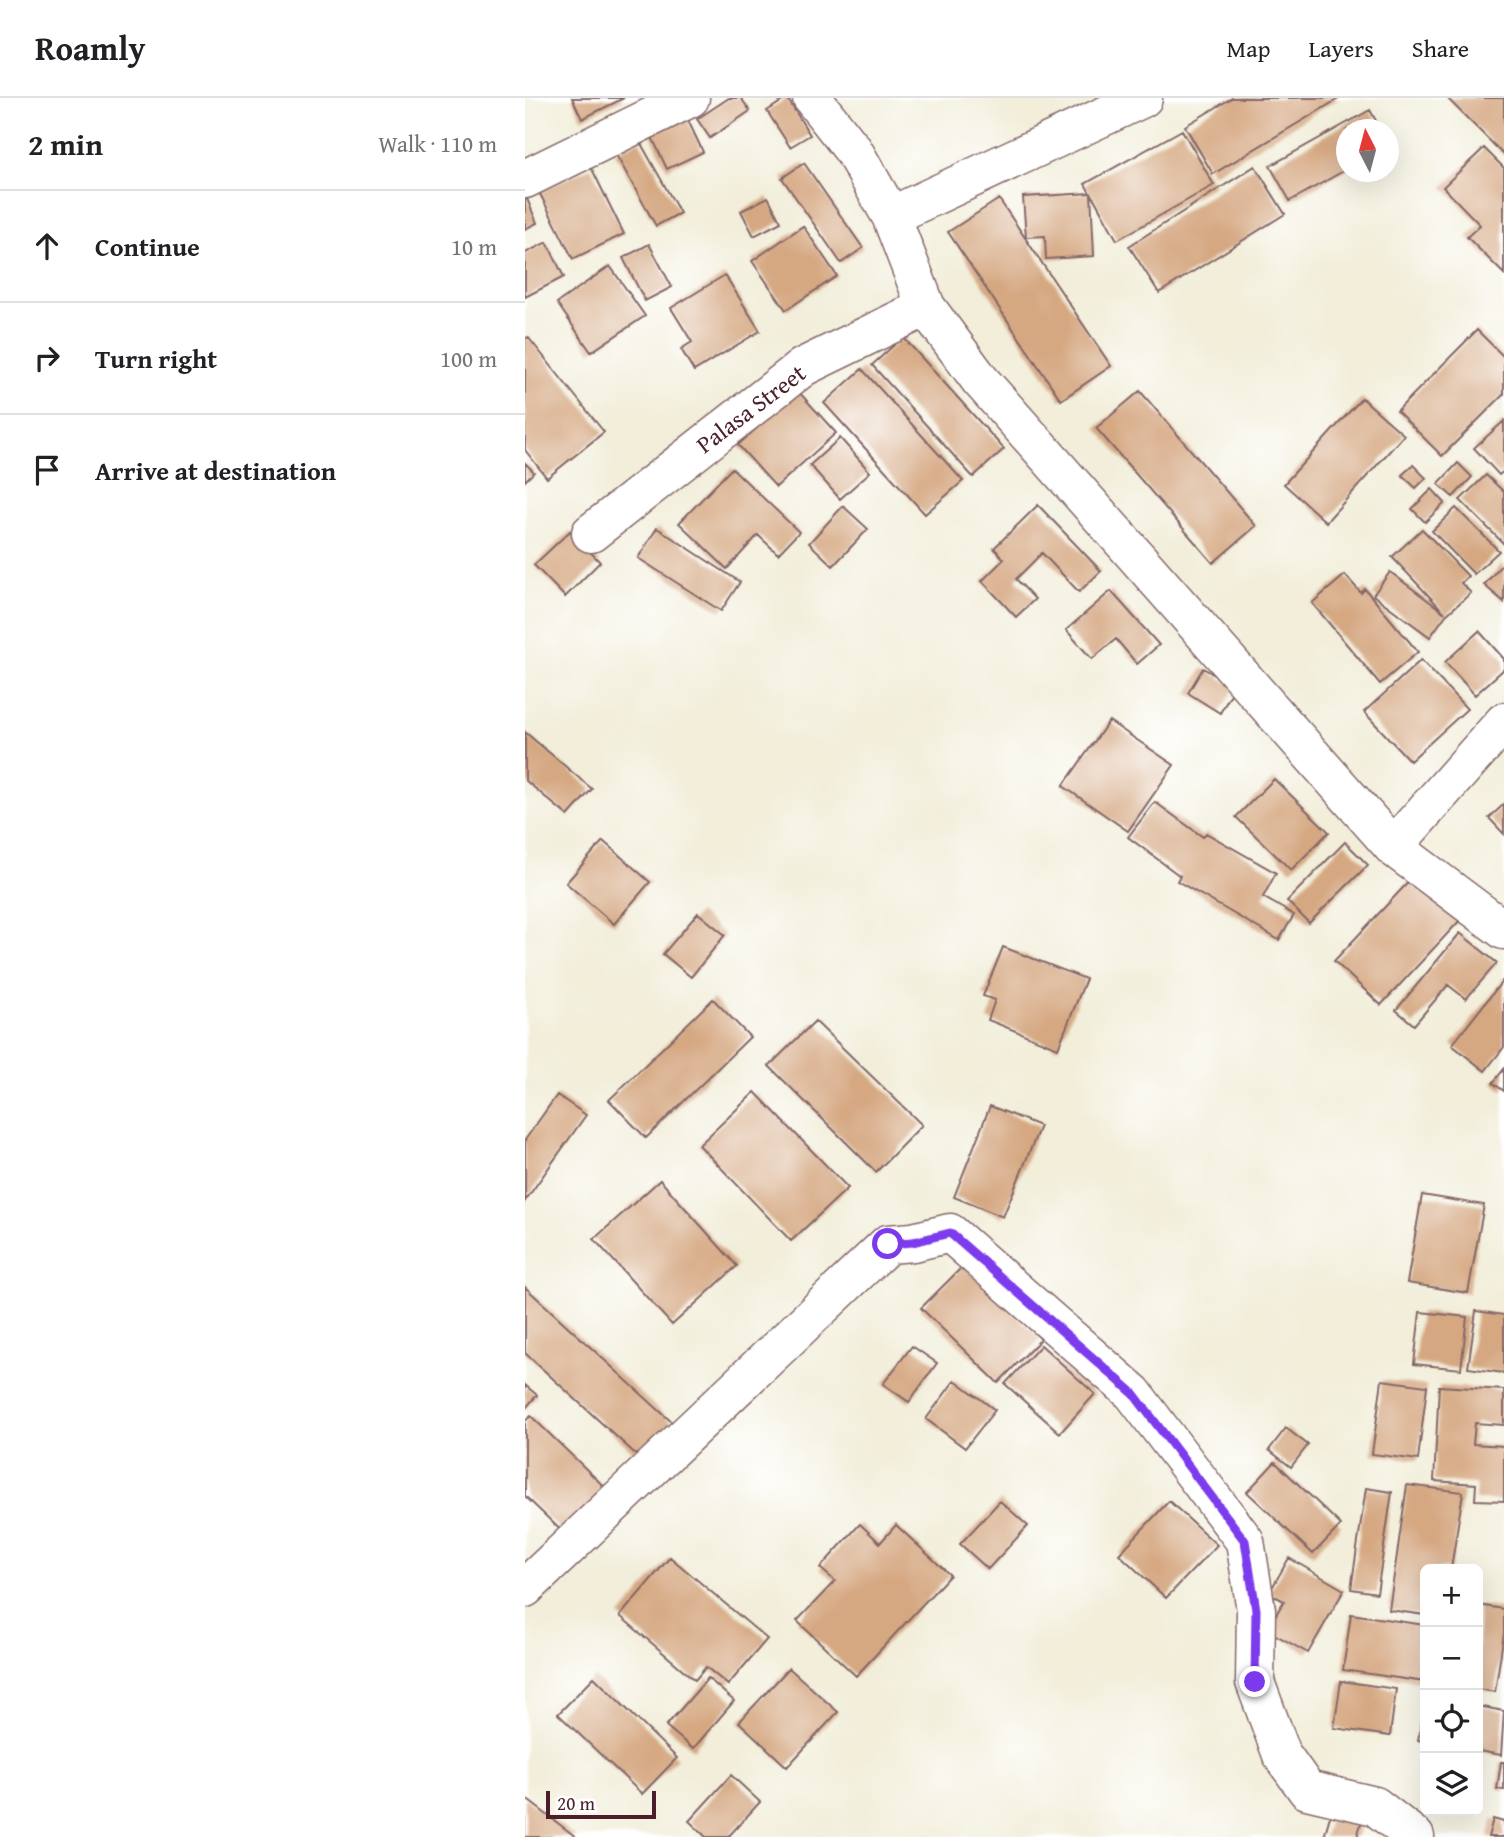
<!DOCTYPE html>
<html lang="en">
<head>
<meta charset="utf-8">
<style>
	:root { --surface:#fff; --page:#f6f6f6; --text:#202124; --muted:#757577; --line:#e0e0e0 }
	body { margin:0; font-family:"Gentium Book Plus",serif; background:var(--page); color:var(--text) }
	.controls { position:absolute; right:21px; bottom:21px; display:grid; overflow:hidden; border-radius:10px; box-shadow:0 7px 28px #0002 }
	.controls button { width:63px; height:63px; display:grid; place-items:center; padding:0; border:0; border-bottom:2px solid var(--line); background:var(--surface); color:var(--text); font:35px sans-serif }
	.compass { position:absolute; left:811px; top:21px; width:63px; height:63px; border-radius:50%; background:var(--surface); box-shadow:0 7px 28px #0002; rotate:354deg }
	.scale { position:absolute; left:21px; bottom:18px; width:110px; box-sizing:border-box; padding-left:7px; border:4px solid #4a1f2b; border-top:0; font-size:19px; line-height:24px; white-space:nowrap; color:#4a1f2b; -webkit-text-stroke:5px #fff; paint-order:stroke }
	.stop { position:absolute; width:21px; height:21px; margin:-16px; border:5px solid #7c3aed; border-radius:50%; background:#fff }
	.stop.end { background:#7c3aed; border-color:#fff; box-shadow:0 2px 7px #0008 }
	.list { margin:0; padding:0; list-style:none }
	h2 { display:flex; justify-content:space-between; align-items:center; height:91px; margin:0; padding:0 28px; font-size:30px }
	h2 small { font-size:23px; font-weight:400; color:var(--muted) }
	.list li { display:grid; grid-template-columns:46px 1fr auto; gap:21px; align-items:center; box-sizing:border-box; height:112px; padding:0 28px; border-top:2px solid var(--line) }
	.list b { display:block; font-size:26px; white-space:nowrap }
	.list em { font-size:23px; font-style:normal; color:var(--muted) }
	.icon { flex:none; width:38px; height:38px; fill:none; stroke:currentColor; stroke-width:2; stroke-linecap:round; stroke-linejoin:round }
	.map { position:relative; flex:none; width:979px; height:1739px; overflow:hidden }
	header { display:flex; align-items:center; gap:42px; box-sizing:border-box; height:98px; padding:0 35px; background:var(--surface); border-bottom:2px solid var(--line) }
	header strong { font-size:33px }
	nav { display:flex; gap:38px; margin-inline-start:auto; font-size:24px }
	main { display:flex }
	aside { flex:1; background:var(--surface) }
	.map>svg:first-child { display:block }
</style>
</head>
<body>
<header>
<strong>Roamly</strong>
<nav><a>Map</a><a>Layers</a><a>Share</a></nav>
</header>
<main>
<aside>
<h2>2 min<small>Walk · 110 m</small></h2>
<ul class="list">
<li><svg class="icon" aria-label="ahead" viewBox="0 0 24 24"><path d="M12 20V5M6 11l6-6 6 6"/></svg><div><b>Continue</b></div><em>10 m</em></li>
<li><svg class="icon" aria-label="right" viewBox="0 0 24 24"><path d="M7 20v-9h11M14 6l5 5-5 5"/></svg><div><b>Turn right</b></div><em>100 m</em></li>
<li><svg class="icon" aria-label="arrive" viewBox="0 0 24 24"><path d="M6 21V4h12l-3 4 3 4H6"/></svg><div><b>Arrive at destination</b></div></li>
</ul>
</aside>
<div class="map">
<svg width="979" height="1739" viewBox="0 0 979 1739">
	<rect width="100%" height="100%" fill="#fff"/>
	<filter id="ink" filterUnits="userSpaceOnUse"><feTurbulence type="fractalNoise" baseFrequency=".0143" numOctaves="2"/><feDisplacementMap in="SourceGraphic" scale="14" xChannelSelector="R" yChannelSelector="G"/><feConvolveMatrix kernelMatrix="1 2 1 2 8 2 1 2 1" color-interpolation-filters="sRGB"/></filter>
	<filter id="wash" filterUnits="userSpaceOnUse"><feTurbulence type="fractalNoise" baseFrequency=".00686" numOctaves="4" result="noise"/><feDisplacementMap in="SourceGraphic" scale="28" xChannelSelector="R" yChannelSelector="G"/><feGaussianBlur stdDeviation="1.57" result="paint"/><feColorMatrix in="noise" values="0 0 0 0 0 0 0 0 0 0 0 0 0 0 0 0 0 1.4 0 .05"/><feComposite in="paint" operator="in"/></filter>
	<g filter="url(#wash)">
		<rect width="100%" height="100%" fill="#f2eeda"/>
		<g id="blocks">
			<path fill="#d5a882" d="M47,0h52l-42,21z
				M204,0h12l9,13 -40,27 -13,-19z
				M262,0l23,37 -20,12 -23,-36z
				M707,0h108l-127,76 -28,-48z
				M922,0h57v57z
				M845,12l11,20h-34v39l-57,32 -20,-35z
				M161,18l17,36 -36,17 -17,-36z
				M657,32l32,55 -97,55 -26,-47 3,63 -48,3 -1,-23 -19,1 -3,-40 67,-4 -5,-9z
				M114,42l41,73 -24,13 -41,-73z
				M959,50l20,20v106l-37,-37 13,-12 -37,-38z
				M279,65l59,85 -22,15 -59,-85z
				M730,68l30,48 -126,79 -30,-47z
				M66,69l33,67 -51,25 -34,-67z
				M0,96l12,29 -12,6z
				M243,99l13,25 -27,14 -13,-25z
				M474,101l112,167 -50,34 -113,-168z
				M278,128l34,50 -51,34 -34,-49z
				M22,144l17,35 -39,20v-44z
				M124,146l23,43 -27,14 -22,-43z
				M85,168l35,50 -54,36 -34,-49z
				M200,177l35,56 -66,40 -13,-22 11,-7 -21,-34z
				M952,232l27,27v37l-62,62 -45,-45z
				M3,239l76,95 -57,46 -22,-28v-111z
				M378,239l101,112 -31,28 -101,-112z
				M337,271l101,112 -38,33 -101,-111z
				M273,293l38,42 -60,54 -38,-42z
				M615,293l116,135 -43,37 -117,-135z
				M837,300l42,37 -78,87 -42,-38z
				M979,323v50l-5,4 -25,-27z
				M315,340l30,34 -30,27 -30,-34z
				M0,365l9,9 -9,9z
				M933,365l14,14 -19,20 -15,-13z
				M888,367l13,13 -10,10 -14,-13z
				M207,370l67,64 -21,22 -20,-19 -31,34 -48,-46z
				M961,377l18,17v52l-44,-44z
				M907,391l13,14 -20,19 -13,-13z
				M513,407l63,66 -22,21 -37,-39 -26,26 19,20 -19,18 -34,-36 22,-22 -10,-11z
				M318,408l25,23 -35,37 -24,-23z
				M931,410l43,43 -25,23 -42,-43z
				M132,430l83,54 -19,29 -83,-53z
				M897,431l46,47 -7,7 10,10 -25,22 -16,22 -57,-42 17,-23 55,41 -53,-56z
				M45,433l30,31 -35,35 -31,-32z
				M979,464v40l-20,-17z
				M820,477l16,18 4,-4 53,63 -38,32 -68,-81z
				M586,493l48,54 -22,19 -21,-25 -24,20 -26,-29z
				M954,533l25,28v10l-29,26 -30,-33z
				M896,562l46,49 -57,52 -46,-49z
				M678,570l32,19 -15,26 -32,-20z
				M584,623l65,44 -46,66 -65,-45z
				M0,634l67,57 -24,27 -43,-36z
				M749,681l55,53 -38,38 -55,-53z
				M630,704l48,35 3,-4 70,40 -13,24 31,18 -15,25 -102,-59 3,-5 -52,-39z
				M979,706v30l-15,-16z
				M78,743l47,41 -36,42 -48,-41z
				M820,744l23,23 -59,58 -22,-22z
				M890,777l47,43 -81,87 -47,-44z
				M173,815l27,22 -34,42 -28,-23z
				M935,835l37,30 -31,36 -18,-14 -34,40 -18,-15z
				M478,849l83,32 -28,69 -70,-28 7,-20 -12,-4z
				M979,881v68l-19,24 -33,-26z
				M188,901l37,38 -104,101 -37,-38z
				M290,923l107,104 -46,47 -107,-106z
				M979,971v22l-11,-8z
				M230,994l93,96 -57,53 -92,-96z
				M32,997l29,20 -61,86v-61z
				M465,1008l50,20 -37,91 -49,-20z
				M135,1082l77,86 -65,59 -78,-86z
				M897,1097l62,10 -16,88 -61,-10z
				M439,1167l77,74 -43,44 -77,-75z
				M0,1189l150,138 -33,35 -117,-107z
				M951,1213l28,4v58l-36,-5z
				M895,1214l47,5 -6,52 -47,-5z
				M516,1247l54,49 -35,39 -55,-49z
				M387,1248l25,17 -28,39 -26,-18z
				M430,1282l40,30 -30,38 -39,-29z
				M857,1282l45,6 -9,74 -46,-6z
				M0,1287l12,10 -12,14z
				M914,1288l65,4v35l-29,-2 -2,21 31,2v55l-29,-1 1,-16 -42,-3z
				M6,1318l84,81 -43,44 -47,-45v-75z
				M761,1330l22,17 -17,22 -22,-17z
				M750,1364l66,63 -28,29 -66,-62z
				M882,1387l56,7 -12,77h-26v46l-36,-5z
				M841,1390l26,4 -15,101 -26,-4z
				M475,1403l28,25 -40,43 -28,-25z
				M644,1403l48,44 -51,53 -47,-44z
				M335,1426l20,19 16,-18 54,50 -94,101 -59,-55 38,-40 -15,-13z
				M145,1459l97,82 -39,46 -22,-18 -11,13 -75,-64z
				M764,1460l55,32 -36,63 -41,-23 17,-29 -15,-8z
				M953,1507l26,4v24l-9,59 -17,-3z
				M826,1516l74,11v57l-82,-12z
				M264,1570l49,44 -51,55 -48,-45z
				M69,1579l83,81 -35,36 -84,-80z
				M183,1580l26,23 -41,48 -27,-23z
				M816,1583l55,8 -6,47 -56,-8z
				M953,1608l26,5 -3,44 -23,-4z
				M899,1611h1v33l-7,-2z
				M976,1664h3v28l-7,-1z
				M206,1677l29,27 -32,35h-22l-17,-16z
				M0,1700l51,39h-51z
				M807,1711l31,8 -6,20h-33z
				M968,1721l11,3v15h-16z"/>
		</g>
	</g>
	<g filter="url(#ink)">
		<use href="#blocks" fill-opacity="0" stroke="#856768" stroke-width="2"/>
		<g fill="none" stroke-linecap="round" stroke-linejoin="round">
			<g stroke="#856768" stroke-width="41">
				<path id="street" d="M287,0l41,52 38,66 35,91 54,73 413,467 111,83
					M0,81l165,-81
					M366,118l252,-118
					M66,435l212,-166 123,-60
					M868,749l111,-125
					M0,1490l363,-344 25,-2 37,-9 183,160 112,148 11,69 -1,72 27,73 25,35 68,16 40,31"/>
			</g>
			<use href="#street" stroke="#fff" stroke-width="38"/>
		</g>
	</g>
	<g fill="none" stroke-linecap="round" stroke-linejoin="round" filter="url(#ink)">
		<path stroke="#7c3aed" stroke-width="9" d="M363,1146l25,-2 37,-9 183,160 112,148 11,69 -1,72"/>
	</g>
	<g text-anchor="middle" stroke-width="5" stroke-linejoin="round" paint-order="stroke">
		<g font-size="24" fill="#4a1f2b" stroke="#fff">
			<text transform="translate(226 311) rotate(-37)" y="8">Palasa Street</text>
		</g>
	</g>
</svg>
<div class="controls">
<button>+</button>
<button>−</button>
<button><svg class="icon" aria-label="locate" viewBox="0 0 24 24"><circle cx="12" cy="12" r="6"/><path d="M12 2v4M12 18v4M2 12h4M18 12h4"/></svg></button>
<button><svg class="icon" aria-label="layers" viewBox="0 0 24 24"><path d="M12 4l9 5-9 5-9-5zM3 14l9 5 9-5"/></svg></button>
</div>
<svg class="compass" viewBox="-18 -18 36 36"><path d="M0-13l5 13h-10z" fill="#e53935"/><path d="M0 13l5-13h-10z" fill="#757577"/></svg>
<div class="scale">20 m</div>
<div class="stop" style="left:363px;top:1146px"></div>
<div class="stop end" style="left:730px;top:1584px"></div>
</div>
</main>
</body>
</html>
